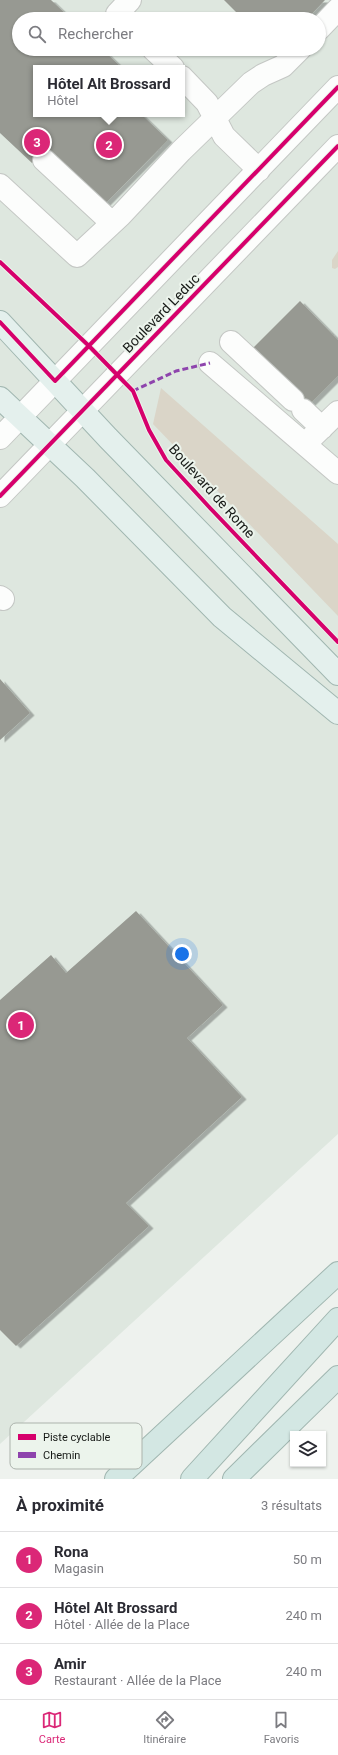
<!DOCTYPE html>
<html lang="fr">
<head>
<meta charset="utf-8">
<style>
	:root { --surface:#fff; --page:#f2f2f3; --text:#2b2b33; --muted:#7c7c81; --line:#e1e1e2; --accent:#db2777 }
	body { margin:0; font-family:Roboto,sans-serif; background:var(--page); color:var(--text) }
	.controls { position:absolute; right:12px; bottom:12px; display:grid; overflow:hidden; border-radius:0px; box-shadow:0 1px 3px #0004 }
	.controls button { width:36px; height:36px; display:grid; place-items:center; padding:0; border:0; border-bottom:1px solid var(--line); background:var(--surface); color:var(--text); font:20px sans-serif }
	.you { position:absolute; left:182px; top:954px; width:14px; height:14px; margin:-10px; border:3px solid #fff; border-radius:50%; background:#1a73e8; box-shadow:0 0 0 6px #1a73e833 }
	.badge { display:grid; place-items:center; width:26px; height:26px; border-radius:50%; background:var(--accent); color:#fff; font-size:13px; font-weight:700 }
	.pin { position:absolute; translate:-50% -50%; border:2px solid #fff; box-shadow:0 1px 4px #0006 }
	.popup { position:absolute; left:33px; top:65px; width:152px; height:52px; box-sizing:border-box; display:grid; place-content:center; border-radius:0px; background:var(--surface); filter:drop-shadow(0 1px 3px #0005); font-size:13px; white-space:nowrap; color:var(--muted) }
	.popup b { font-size:15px; color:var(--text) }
	.popup::after { content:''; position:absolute; left:50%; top:100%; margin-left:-8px; border:8px solid transparent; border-top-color:var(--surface) }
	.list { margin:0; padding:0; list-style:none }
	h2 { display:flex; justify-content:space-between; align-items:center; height:52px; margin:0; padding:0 16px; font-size:17px }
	h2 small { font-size:13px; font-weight:400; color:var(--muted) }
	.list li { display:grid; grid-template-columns:26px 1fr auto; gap:12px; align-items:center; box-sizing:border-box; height:56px; padding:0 16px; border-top:1px solid var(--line) }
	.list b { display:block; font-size:15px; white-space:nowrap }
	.list p { margin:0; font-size:13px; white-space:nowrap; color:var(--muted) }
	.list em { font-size:13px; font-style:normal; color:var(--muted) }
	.icon { flex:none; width:22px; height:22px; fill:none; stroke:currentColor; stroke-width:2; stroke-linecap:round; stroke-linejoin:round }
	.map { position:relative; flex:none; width:338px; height:1479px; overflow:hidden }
	.search { position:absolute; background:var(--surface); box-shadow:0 1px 3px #0004; left:12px; right:12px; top:12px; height:44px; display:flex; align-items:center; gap:10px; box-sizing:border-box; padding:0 14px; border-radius:22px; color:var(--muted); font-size:15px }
	.sheet { height:220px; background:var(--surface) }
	nav { display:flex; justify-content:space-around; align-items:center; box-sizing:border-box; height:56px; border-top:1px solid var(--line); background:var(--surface); font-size:11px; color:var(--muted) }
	nav a { display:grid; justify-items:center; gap:2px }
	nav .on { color:var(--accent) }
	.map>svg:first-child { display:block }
</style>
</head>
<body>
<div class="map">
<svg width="338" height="1479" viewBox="0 0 338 1479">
	<defs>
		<filter id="shadow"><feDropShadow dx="4.5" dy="2.5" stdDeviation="0" flood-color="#0004"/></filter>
	</defs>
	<rect width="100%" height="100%" fill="#eef2ee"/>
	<path fill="#dee7df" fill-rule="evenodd" d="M0,0h338v1134l-338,310zM19,19h300v30h-300zM36,68h146v46h-146z"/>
	<path fill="#dad5c8" d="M338,251v16l-3,2 -3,-1v-8z
		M161,388l177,156v72l-185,-192z"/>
	<path fill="#979992" filter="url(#shadow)" d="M0,0h51l20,19h-52v30h83l20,19h-86v46h105l27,26 -64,65 -55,-55 -17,13 -32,-30z
		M224,0h101l-18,19h-64z
		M300,301l38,39v36l-40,40 -11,-10 -35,-57z
		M0,679l30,34 -30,27z
		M136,911l87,94 -36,33 55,59 -116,106 23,23 -133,120 -16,-16v-330l51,-45 15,18z"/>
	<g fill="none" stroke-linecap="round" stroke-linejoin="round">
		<g stroke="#c4c7c4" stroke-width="24">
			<path id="minor" d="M122,19l-5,-5 13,-14
				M319,29l19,-20
				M153,49l20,19
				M182,77l25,26 17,33 35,34
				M44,160l68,63
				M0,185l77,71 43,-40 61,-65 70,-68 12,-8 20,-9 17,-17
				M231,342l62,58
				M210,363l128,110
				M303,410l19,18
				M0,438l338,-351
				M305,444l33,-32
				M0,496l338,-350
				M0,597l3,2"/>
		</g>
		<g stroke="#a0b6b0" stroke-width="24">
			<path id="major" d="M0,322l108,116 230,236
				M0,398l85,80 137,139 116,96"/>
		</g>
		<g stroke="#a0b6b0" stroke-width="24">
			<path id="highway" d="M116,1479l222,-206
				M192,1479l146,-160
				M234,1479l104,-102"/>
		</g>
		<use href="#minor" stroke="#fcfdfc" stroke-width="22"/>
		<use href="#major" stroke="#e4f0ed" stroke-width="22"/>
		<use href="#highway" stroke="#d3e7e3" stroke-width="22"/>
		<path stroke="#8e44ad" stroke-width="3" stroke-dasharray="6 3" stroke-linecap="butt" d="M133,391l43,-20 34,-8"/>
		<g stroke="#ecf4ec" stroke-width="6">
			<path id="cycleway" d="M0,262l89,84 44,45 16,39 17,30 44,48 128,134
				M0,322l55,59 283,-294
				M0,496l338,-350"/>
		</g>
		<use href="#cycleway" stroke="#d6006c" stroke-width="4"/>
	</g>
	<g text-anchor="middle" stroke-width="4" stroke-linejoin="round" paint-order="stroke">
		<g font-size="14" fill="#171a17" stroke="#ecf4ec">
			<text transform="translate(161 313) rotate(-46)" y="5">Boulevard Leduc</text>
			<text transform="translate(212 491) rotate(48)" y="5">Boulevard de Rome</text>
		</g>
	</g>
	<rect x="10" y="1423" width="132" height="46" rx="6" fill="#ecf4ec" stroke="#acb3ac" stroke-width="1"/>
	<rect x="18" y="1434" width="18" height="6" fill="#d6006c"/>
	<rect x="18" y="1452" width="18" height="6" fill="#8e44ad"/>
	<g font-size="11" fill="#171a17">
		<text x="43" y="1441">Piste cyclable</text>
		<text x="43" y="1459">Chemin</text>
	</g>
</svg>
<div class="controls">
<button><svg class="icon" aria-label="layers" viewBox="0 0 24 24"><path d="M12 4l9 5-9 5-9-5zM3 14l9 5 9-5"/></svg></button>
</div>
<div class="you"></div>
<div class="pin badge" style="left:21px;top:1025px">1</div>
<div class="pin badge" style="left:109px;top:145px">2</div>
<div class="popup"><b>Hôtel Alt Brossard</b>Hôtel</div>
<div class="pin badge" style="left:37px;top:142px">3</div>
<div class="search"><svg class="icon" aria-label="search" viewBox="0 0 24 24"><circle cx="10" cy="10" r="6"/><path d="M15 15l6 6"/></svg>Rechercher</div>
</div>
<section class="sheet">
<h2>À proximité<small>3 résultats</small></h2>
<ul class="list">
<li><span class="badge">1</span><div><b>Rona</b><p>Magasin</p></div><em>50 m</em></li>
<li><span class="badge">2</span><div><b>Hôtel Alt Brossard</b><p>Hôtel · Allée de la Place</p></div><em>240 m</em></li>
<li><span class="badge">3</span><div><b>Amir</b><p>Restaurant · Allée de la Place</p></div><em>240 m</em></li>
</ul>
</section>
<nav>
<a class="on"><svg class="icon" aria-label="map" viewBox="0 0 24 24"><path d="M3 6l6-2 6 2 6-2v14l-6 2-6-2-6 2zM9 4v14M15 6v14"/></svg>Carte</a>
<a><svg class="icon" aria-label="directions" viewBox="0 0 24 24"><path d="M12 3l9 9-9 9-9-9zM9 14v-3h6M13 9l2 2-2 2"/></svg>Itinéraire</a>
<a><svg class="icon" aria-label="saved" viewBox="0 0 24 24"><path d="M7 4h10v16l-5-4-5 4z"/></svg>Favoris</a>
</nav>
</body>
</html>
